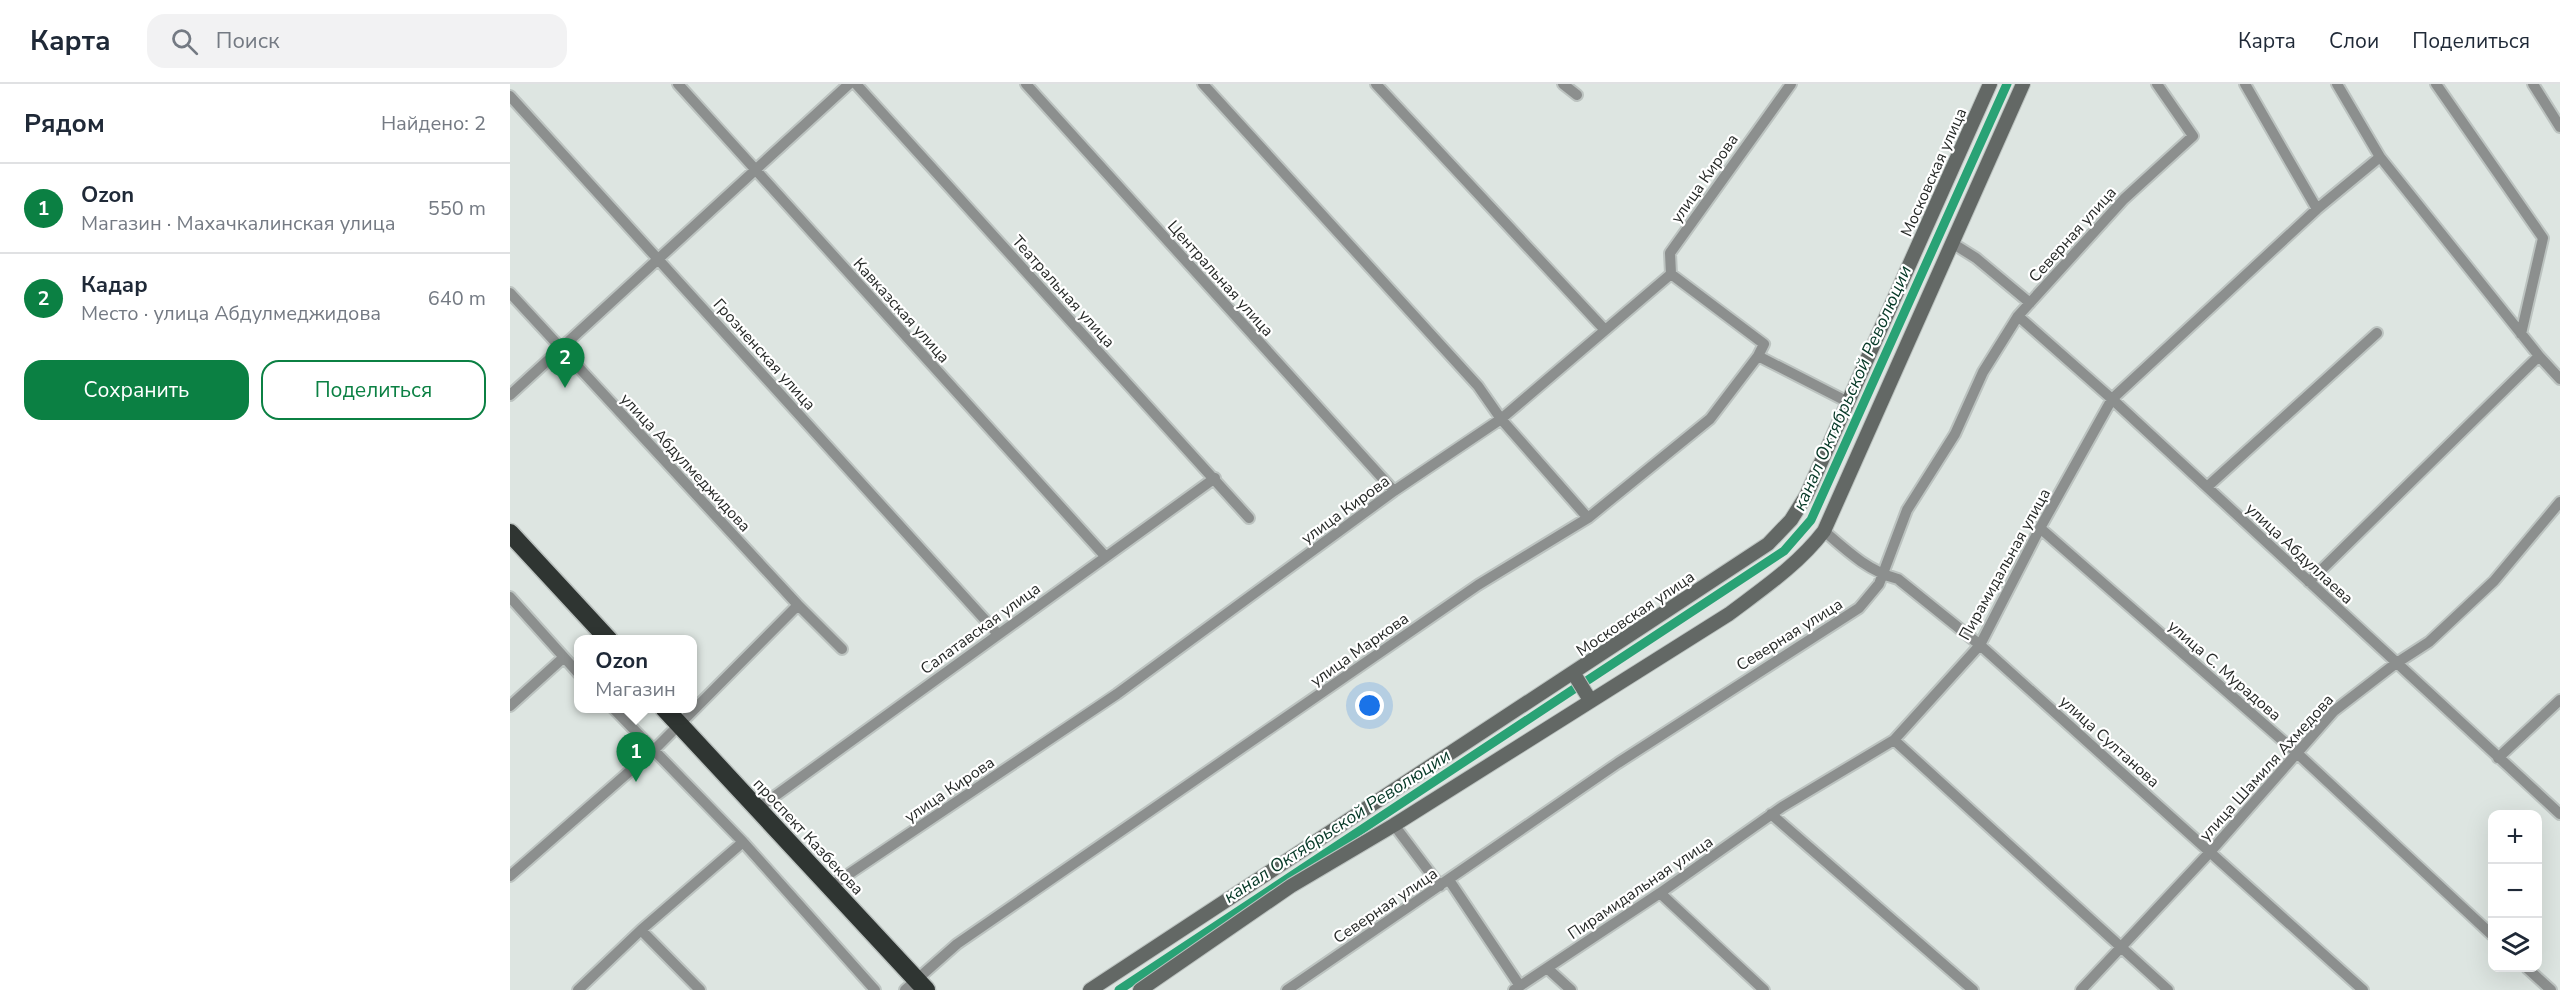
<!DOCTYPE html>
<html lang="ru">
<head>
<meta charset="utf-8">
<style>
	:root { --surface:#fff; --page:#f2f2f3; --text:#1f2937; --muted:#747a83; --line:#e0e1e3; --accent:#0b8043 }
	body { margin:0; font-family:"Nunito Sans",sans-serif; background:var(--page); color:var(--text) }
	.controls { position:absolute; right:18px; bottom:18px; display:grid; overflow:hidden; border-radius:12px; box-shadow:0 6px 24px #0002 }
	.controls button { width:54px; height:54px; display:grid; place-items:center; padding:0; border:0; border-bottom:2px solid var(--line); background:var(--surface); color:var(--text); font:30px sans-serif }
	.you { position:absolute; left:860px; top:622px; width:21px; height:21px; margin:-15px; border:4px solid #fff; border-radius:50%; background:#1a73e8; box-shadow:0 0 0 9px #1a73e833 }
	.badge { display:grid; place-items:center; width:39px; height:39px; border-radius:50%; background:var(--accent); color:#fff; font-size:20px; font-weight:700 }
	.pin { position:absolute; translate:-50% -50px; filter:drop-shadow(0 2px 3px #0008) }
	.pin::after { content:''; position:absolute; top:32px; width:21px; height:18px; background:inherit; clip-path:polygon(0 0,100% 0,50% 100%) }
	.popup { position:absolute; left:64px; top:551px; width:123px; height:78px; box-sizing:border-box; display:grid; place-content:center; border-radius:12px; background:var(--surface); filter:drop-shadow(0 2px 4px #0005); font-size:20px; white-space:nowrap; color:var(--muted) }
	.popup b { font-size:22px; color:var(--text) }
	.popup::after { content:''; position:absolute; left:50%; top:100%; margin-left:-12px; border:12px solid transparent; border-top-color:var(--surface) }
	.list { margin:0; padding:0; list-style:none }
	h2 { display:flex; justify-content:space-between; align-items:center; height:78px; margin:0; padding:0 24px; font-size:26px }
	h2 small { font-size:20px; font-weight:400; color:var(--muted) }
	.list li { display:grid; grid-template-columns:39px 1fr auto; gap:18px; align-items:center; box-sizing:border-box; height:90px; padding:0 24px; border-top:2px solid var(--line) }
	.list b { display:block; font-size:22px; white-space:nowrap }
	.list p { margin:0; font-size:20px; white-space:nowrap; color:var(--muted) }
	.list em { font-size:20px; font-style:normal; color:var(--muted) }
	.actions { display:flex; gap:12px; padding:18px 24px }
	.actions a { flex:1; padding:14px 0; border:2px solid var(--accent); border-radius:18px; text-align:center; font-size:21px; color:var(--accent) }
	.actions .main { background:var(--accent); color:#fff }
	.icon { flex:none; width:33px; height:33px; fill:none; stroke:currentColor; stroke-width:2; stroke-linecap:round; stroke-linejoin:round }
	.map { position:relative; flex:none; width:2050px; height:906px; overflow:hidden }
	header { display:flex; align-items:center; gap:36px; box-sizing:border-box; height:84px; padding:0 30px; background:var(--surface); border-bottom:2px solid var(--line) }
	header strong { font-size:28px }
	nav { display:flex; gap:33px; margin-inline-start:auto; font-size:21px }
	.search { width:420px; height:54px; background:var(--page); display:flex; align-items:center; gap:15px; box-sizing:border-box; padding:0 21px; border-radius:18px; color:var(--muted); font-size:22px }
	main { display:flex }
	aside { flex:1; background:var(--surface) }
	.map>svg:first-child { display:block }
</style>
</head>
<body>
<header>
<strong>Карта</strong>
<div class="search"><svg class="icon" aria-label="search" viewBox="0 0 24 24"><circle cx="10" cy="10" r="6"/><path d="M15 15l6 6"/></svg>Поиск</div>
<nav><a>Карта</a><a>Слои</a><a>Поделиться</a></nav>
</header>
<main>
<aside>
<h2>Рядом<small>Найдено: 2</small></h2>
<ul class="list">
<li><span class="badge">1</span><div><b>Ozon</b><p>Магазин · Махачкалинская улица</p></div><em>550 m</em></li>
<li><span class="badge">2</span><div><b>Кадар</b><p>Место · улица Абдулмеджидова</p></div><em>640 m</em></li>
</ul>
<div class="actions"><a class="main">Сохранить</a><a>Поделиться</a></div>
</aside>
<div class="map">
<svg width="2050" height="906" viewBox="0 0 2050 906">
	<rect width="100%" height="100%" fill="#dde5e1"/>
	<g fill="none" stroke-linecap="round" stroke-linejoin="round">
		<path stroke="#29a275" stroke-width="9" d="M1078,596l196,-129 27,-31 196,-436
			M609,906l455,-301"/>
		<g stroke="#bcc3c0" stroke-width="14">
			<path id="street" d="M168,0l427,472
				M346,0l393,434
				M516,0l368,407
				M693,0l275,302 23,33 87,99
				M866,0l229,246
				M1053,0l14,11
				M1735,0l72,125
				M1827,0l43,73 159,199 21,23
				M1926,0l107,154 -22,96
				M2023,0l27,43
				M0,12l487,537
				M1442,159l24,15 54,45
				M0,209l288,312 44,44
				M1508,232l94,83 448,415
				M1248,272l90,46
				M0,311l339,-311
				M1697,403l170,-154
				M1530,444l258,226 194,181
				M1314,447c23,20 44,40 74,48l82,66 383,345
				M1799,498l230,-226
				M0,513l69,77
				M0,622l53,-48
				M103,624l130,134 132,148
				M1384,656l274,250
				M1988,674l62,-58
				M254,720l451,-326
				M1261,730l202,176
				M884,741l46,61
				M0,792l144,-126 144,-145
				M939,796l71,106
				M327,798l280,-188 277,-203 107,-72 170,-145 -1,-21 121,-169
				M1150,809l104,97
				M131,846l59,60
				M1037,884l24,22
				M2017,884l24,22
				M68,906l63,-60 102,-88
				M395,906l52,-46 521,-359 110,-67 122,-99 48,-63 6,-12 -93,-70
				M777,906l331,-227 241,-155 20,-24 28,-74 48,-76 28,-62 35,-56 106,-117 69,-63 -36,-52
				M1004,906l146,-97 122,-86 112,-67 86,-95 60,-117 72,-129 205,-190 63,-52
				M1571,906l130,-139 123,-140 61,-47 34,-22 65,-61 66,-79"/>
		</g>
		<g stroke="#bcc3c0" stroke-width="16">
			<path id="secondary" d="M1064,590l16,26
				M580,906l678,-446 23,-24 15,-24 184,-412
				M630,906l151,-104 103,-61 335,-211c33,-25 69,-49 95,-83l199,-447"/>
		</g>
		<g stroke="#bcc3c0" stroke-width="21">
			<path id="highway" d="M0,449l99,107
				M154,624l262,282"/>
		</g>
		<use href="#street" stroke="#8c8f8e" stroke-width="10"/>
		<use href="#secondary" stroke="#636865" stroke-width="14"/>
		<use href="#highway" stroke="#2f3532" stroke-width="18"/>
	</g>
	<g text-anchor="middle" stroke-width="4.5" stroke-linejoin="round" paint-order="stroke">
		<g font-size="16" fill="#272a28" stroke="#fff">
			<text transform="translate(1423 88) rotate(-66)" y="6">Московская улица</text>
			<text transform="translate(1194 94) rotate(-55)" y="6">улица Кирова</text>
			<text transform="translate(1562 150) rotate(-48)" y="6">Северная улица</text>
			<text transform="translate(711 194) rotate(48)" y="6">Центральная улица</text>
			<text transform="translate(554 207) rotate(48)" y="6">Театральная улица</text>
			<text transform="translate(392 226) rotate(48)" y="6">Кавказская улица</text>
			<text transform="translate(255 270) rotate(48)" y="6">Грозненская улица</text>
			<text transform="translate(176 378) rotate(47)" y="6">улица Абдулмеджидова</text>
			<text transform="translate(835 425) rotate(-36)" y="6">улица Кирова</text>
			<text transform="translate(1790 469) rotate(43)" y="6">улица Абдуллаева</text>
			<text transform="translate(1494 480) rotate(-61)" y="6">Пирамидальная улица</text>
			<text transform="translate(1125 529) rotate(-34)" y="6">Московская улица</text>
			<text transform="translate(470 544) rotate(-36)" y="6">Салатавская улица</text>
			<text transform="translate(1279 550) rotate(-32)" y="6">Северная улица</text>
			<text transform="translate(849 565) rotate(-35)" y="6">улица Маркова</text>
			<text transform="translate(1715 586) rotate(41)" y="6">улица С. Мурадова</text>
			<text transform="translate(1600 657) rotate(42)" y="6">улица Султанова</text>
			<text transform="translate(1756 683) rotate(-48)" y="6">улица Шамиля Ахмедова</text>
			<text transform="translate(439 705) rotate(-34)" y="6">улица Кирова</text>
			<text transform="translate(299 752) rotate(47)" y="6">проспект Казбекова</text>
			<text transform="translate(1130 803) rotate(-34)" y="6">Пирамидальная улица</text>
			<text transform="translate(875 821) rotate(-34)" y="6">Северная улица</text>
		</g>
		<g font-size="18" font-style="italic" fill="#053826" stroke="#fff">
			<text transform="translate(1342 304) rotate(-66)" y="6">канал Октябрьской Революции</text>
			<text transform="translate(827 742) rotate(-33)" y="6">канал Октябрьской Революции</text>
		</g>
	</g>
</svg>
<div class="controls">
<button>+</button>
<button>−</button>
<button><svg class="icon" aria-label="layers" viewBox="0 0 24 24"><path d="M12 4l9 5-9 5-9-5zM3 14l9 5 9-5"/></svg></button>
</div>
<div class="you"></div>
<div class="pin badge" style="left:126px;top:698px">1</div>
<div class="popup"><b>Ozon</b>Магазин</div>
<div class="pin badge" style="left:55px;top:304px">2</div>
</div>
</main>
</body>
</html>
